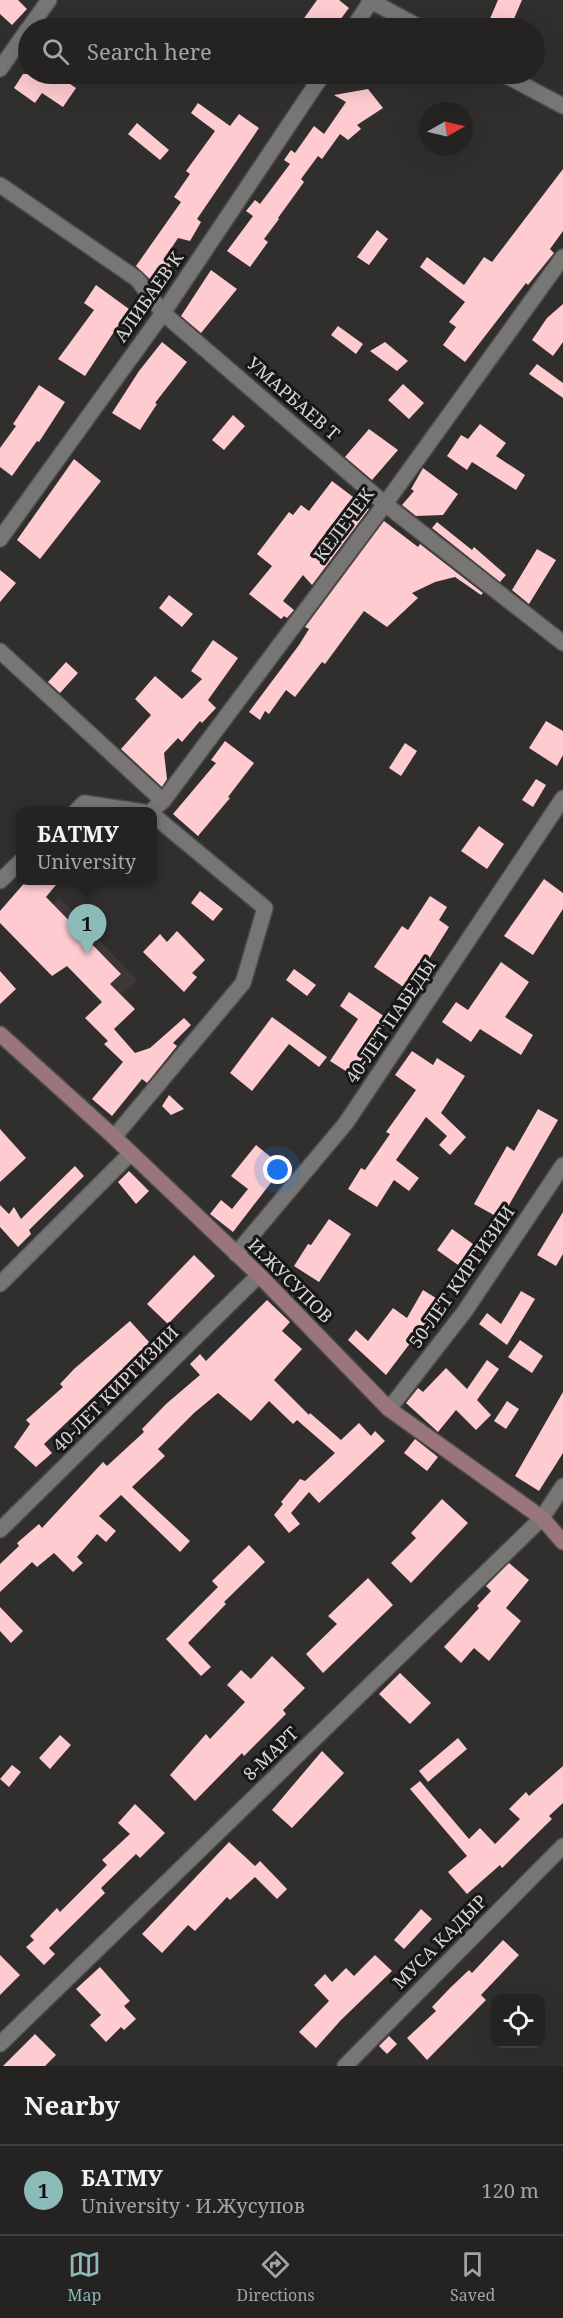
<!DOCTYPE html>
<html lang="en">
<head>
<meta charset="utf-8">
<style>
	:root { --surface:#252222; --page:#312f2f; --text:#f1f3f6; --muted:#a3a4a5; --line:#423f40; --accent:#8bbbb9 }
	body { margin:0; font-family:"Noto Serif",serif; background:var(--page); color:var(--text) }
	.controls { position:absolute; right:18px; bottom:18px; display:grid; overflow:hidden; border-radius:12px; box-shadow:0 6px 24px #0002 }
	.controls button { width:54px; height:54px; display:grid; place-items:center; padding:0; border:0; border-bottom:2px solid var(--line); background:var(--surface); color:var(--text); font:30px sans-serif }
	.compass { position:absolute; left:419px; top:102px; width:54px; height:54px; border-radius:50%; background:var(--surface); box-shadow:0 6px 24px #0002; rotate:82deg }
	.you { position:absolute; left:278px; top:1170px; width:21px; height:21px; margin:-15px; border:4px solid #fff; border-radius:50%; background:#1a73e8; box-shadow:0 0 0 9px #1a73e833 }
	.badge { display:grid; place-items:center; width:39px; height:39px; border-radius:50%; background:var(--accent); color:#111; font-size:20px; font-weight:700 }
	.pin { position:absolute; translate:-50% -50px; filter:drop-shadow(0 2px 3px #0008) }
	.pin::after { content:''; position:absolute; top:32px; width:21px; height:18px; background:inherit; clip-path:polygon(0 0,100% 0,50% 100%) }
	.popup { position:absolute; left:16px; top:807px; width:141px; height:78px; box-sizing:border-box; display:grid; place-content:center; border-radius:12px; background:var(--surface); filter:drop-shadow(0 2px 4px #0005); font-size:20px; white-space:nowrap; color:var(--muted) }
	.popup b { font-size:22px; color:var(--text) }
	.popup::after { content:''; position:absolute; left:50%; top:100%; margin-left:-12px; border:12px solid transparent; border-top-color:var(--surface) }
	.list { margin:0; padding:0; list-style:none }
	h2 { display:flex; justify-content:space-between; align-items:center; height:78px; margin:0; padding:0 24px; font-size:26px }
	h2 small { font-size:20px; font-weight:400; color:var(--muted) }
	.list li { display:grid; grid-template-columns:39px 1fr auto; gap:18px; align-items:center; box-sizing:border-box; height:90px; padding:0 24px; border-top:2px solid var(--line) }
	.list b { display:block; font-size:22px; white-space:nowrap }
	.list p { margin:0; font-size:20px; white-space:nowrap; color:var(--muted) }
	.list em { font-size:20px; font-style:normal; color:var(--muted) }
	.icon { flex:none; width:33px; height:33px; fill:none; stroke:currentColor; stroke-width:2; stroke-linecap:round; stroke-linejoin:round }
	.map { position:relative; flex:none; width:563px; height:2066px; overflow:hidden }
	.search { position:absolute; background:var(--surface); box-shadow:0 6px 24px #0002; left:18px; right:18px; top:18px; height:66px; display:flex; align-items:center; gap:15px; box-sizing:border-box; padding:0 21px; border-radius:33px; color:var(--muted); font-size:22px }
	.sheet { height:168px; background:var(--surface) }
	nav { display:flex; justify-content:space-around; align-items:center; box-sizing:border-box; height:84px; border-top:2px solid var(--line); background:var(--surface); font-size:16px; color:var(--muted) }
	nav a { display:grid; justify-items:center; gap:3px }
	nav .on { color:var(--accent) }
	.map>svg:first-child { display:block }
</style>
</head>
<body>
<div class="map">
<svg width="563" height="2066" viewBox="0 0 563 2066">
	<rect width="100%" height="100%" fill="#312e2e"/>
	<path fill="#3f3637" d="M59,897l79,84 -26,21 -77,-75z"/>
	<path fill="#fecbd1" d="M0,0h18l9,9 -15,16 -12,-11z
		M317,0h22l10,8 -15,20h-37z
		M498,0h24l-12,28h-24z
		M23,74h32l21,14 -13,19 -21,-14 -7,10 -21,-15z
		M368,89l15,19 -26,17 4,4 -13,11 -8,-6 -18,25 -4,-3 -17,23 3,3 -26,36 1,1 -15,20 4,3 -18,25 -23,-16 26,-35 -7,-5 9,-11 5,4 30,-40 -6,-4 7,-10 4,3 19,-27 10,8 22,-32 -12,-7z
		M198,103l32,23 9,-12 20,14 -62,91 4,3 -11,19 -12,-3 -13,20 6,9 -13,20 -22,-21 45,-64 -7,-5 16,-23 -4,-3 29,-40 -24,-18z
		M137,123l32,27 -9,10 -32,-26z
		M563,169v62l-13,18 4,4 -26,32 -2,-2 -61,79 -22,-17 13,-18 -7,-5 16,-20 -45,-35 7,-10 37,28 20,-28 8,5z
		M377,230l11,9 -19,26 -12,-8z
		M211,270l26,19 -36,44 -20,-17z
		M96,285l33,24 -44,67 -27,-17 36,-49 -10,-7z
		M563,304v38l-10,14 -21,-16 15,-22z
		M338,326l25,18 -7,10 -25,-19z
		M162,342l25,20 -32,41 2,1 -17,26 -28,-17 27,-42z
		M385,342l23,19 -11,10 -27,-20z
		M537,364l26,19v15l-34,-24z
		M403,384l21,19 -15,16 -21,-19z
		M39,385l26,17 -26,40 -2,-1 -25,35 -12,-9v-19l16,-22 -3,-2z
		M233,415l12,11 -21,24 -12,-10z
		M480,424l26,19 -10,13 29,19 -9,15 -44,-28 -5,8 -20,-14 14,-21 7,4z
		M369,429l29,21 -26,30 -27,-23z
		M74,459l27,22 -61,78 -23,-19z
		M423,468l35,26 -15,21 -27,1 -14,-11 12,-14 -3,-2z
		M332,481l37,28 -57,76 -9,-10 -20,26 11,9 -7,8 -3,-2 -3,3 -32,-25 23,-28 -15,-12 32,-42 4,3 8,-10 8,6z
		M384,521l34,26 2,-3 63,49 -2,2 -26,-18 -20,5 -23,11 6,5 -31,29 -23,-16 -39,53 -3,-2 -27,35 -9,-7 -17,24 -4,-3 -5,9 -11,-8 50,-67 10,-16 -4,-2z
		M437,522l35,28 2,-3 32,28 -6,7 -68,-54z
		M537,549l19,11 -27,44 -17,-14z
		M0,570l16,13 -16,19z
		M169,595l24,19 -11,13 -23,-19z
		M213,640l25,18 -30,42 8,8 -14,15 -2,-2 -18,21 -4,-4 -14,15 3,26 -5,8 -41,-38 30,-34 -16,-16 20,-23 27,23 20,-20 -11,-8z
		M66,662l12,11 -18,20 -12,-11z
		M546,721l17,10v24l-6,11 -28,-18z
		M225,741l29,22 -26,34 2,1 -32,38 -25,-22 43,-51 -5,-3z
		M405,743l12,8 -16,25 -12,-8z
		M536,779l10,6 -13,22 -11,-7z
		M479,826l25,18 -17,25 -26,-18z
		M544,879l19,14v16l-30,46 -29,-19z
		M27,880h33l-14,17 75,77 -11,10 25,25 -21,20 21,24 15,-5 34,-30 7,7 -18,18 4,3 -30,37 -5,-4 -30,37 -20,-17 31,-37 -19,-18 4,-3 -23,-23 17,-16 -35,-36 -15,10 -52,-53v-12z
		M200,891l23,18 -10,12 -22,-18z
		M430,896l17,11 -8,13 10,7 -20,32 -3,-3 -21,32 -31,-21 28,-41 6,4z
		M177,931l28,29 -13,13 5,4 -13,15 -41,-40 17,-18 7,8z
		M501,962l28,20 -24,35 28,18 -12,20 -41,-26 -9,13 -29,-20 14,-20 12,8z
		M294,969l22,16 -9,11 -21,-16z
		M0,971l16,18 -16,15z
		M349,992l39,27 -36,56 -22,-14 28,-42 -18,-13z
		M272,1017l55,40 -8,10 -30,-23 -37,47 -22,-18z
		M412,1051l21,14 4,-7 28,18 -24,37 25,24 -16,18 -11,-10 8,-9 -21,-19 -30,43 23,18 -10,13 -15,-11 -17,27 -29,-18 13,-21 4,2 25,-36 -4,-2 30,-42 -21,-15z
		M169,1095l15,14 -13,6 -9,-9z
		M538,1109l20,11 -57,99 -27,-15 33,-58 7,5z
		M0,1129l26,29 -26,24z
		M256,1145l27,22 -50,65 -23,-18 11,-14 11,9 16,-20 -17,-13z
		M75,1166l9,10 -55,54 2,4 -13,13 -18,-20v-22l9,9 5,-7 7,12z
		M129,1171l20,20 -13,13 -18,-22z
		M563,1212v42l-7,12 -19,-11z
		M329,1219l22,15 -32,48 -25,-16 14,-22 3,1z
		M452,1229l21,15 -15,21 -21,-15z
		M194,1255l21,21 -47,48 -21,-20z
		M423,1290l16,10 -12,21 -41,54 -38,-35 8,-10 12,11 25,-33 14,10z
		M521,1291l14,8 -28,46 -28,-21 8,-11 14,11z
		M267,1300l23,22 -8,9 20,18 -28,31 35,35 1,-2 31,27 18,-17 12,13 4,-5 10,10 -66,62 -10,-11 -18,21 9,11 -11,9 -15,-18 9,-11 -2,-2 19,-23 5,2 30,-28 -38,-33 -4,4 -24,-23 -18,20 -33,-28 -24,20 -36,36 7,7 -33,31 58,54 -10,11 -59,-57 -22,21 17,15 -10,11 -9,-8 -20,23 6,6 -10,9 -19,-19 -17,14 -5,-5 -32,30v-28l19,-18 -2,-3 22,-19 3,4 61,-66 4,4 37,-34 -2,-3 24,-25 34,-29 -10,-11 10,-10 6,7z
		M130,1321l20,22 -106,101 8,9 -16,14 -22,-20 16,-23 -4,-4 37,-33 -3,-3 14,-15z
		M520,1340l23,16 -11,17 -24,-16z
		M487,1360l12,9 -22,31 14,15 -15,15 -20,-20 -18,22 -32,-29 12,-15 5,4 23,-24 21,21z
		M563,1392v61l-24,38 -24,-15z
		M507,1401l12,8 -13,20 -12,-8z
		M415,1439l23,18 -11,14 -23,-18z
		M442,1499l26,24 -57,60 -20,-20 25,-25 -5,-5z
		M249,1545l16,17 -41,40 2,2 -38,39 23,24 -10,9 -35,-37 52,-52 -6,-6z
		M509,1563l20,17 -23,28 15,13 -32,40 -15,-13 -13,15 -17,-16 35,-39 -2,-2 14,-15 -5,-5z
		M368,1578l25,27 -70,68 -17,-19 31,-30 -9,-8z
		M0,1607l23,24 -12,12 -11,-12z
		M272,1656l33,32 -22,22 3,4 -42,42 -2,-3 -47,48 -25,-26 36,-41 4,5 35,-37 -18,-17 14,-15 10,9z
		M400,1673l31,30 -21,21 -31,-30z
		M60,1735l11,10 -21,24 -11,-11z
		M458,1738l9,11 -39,33 -9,-11z
		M322,1751l22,22 -52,55 -20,-18z
		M12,1765l9,7 -12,15 -9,-8z
		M563,1766v37l-14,13 3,3 -50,49 -2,-3 -33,29 -19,-22 19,-16 -57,-67 10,-8 49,58 11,-11 15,16 25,-25 -11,-10 17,-17 3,4z
		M135,1804l30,29 -25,25 -4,-4 -35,34 4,5 -56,55 6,6 -11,11 -18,-18 8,-7 -4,-4 27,-28 3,4 47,-47 -5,-5 28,-26 -12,-11z
		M229,1842l26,24 5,-5 27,28 -10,10 -22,-22 -25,23 -3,-3 -32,34 -7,-6 -26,28 -20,-19z
		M421,1909l11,10 -28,30 -10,-9z
		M503,1940l16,15 -38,40 5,5 -59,60 -20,-22 29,-27 -4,-4 18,-19 19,-18 3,3z
		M0,1955l20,20 -20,20z
		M375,1955l17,16 -51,49 -25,28 -17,-16 30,-31 -15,-16 11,-11 7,8 14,-14 8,8z
		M100,1967l30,34 -6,5 12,13 -12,11 -3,-3 -15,15 -16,-17 11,-10 -25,-26z
		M35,2034l21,21 -11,11h-42z
		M389,2036l8,8 -10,10 -8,-8z"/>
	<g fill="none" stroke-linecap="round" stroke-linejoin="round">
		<g stroke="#4d4c4c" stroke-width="18">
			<path id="street" d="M369,0l52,28
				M29,28l20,-28
				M353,28l18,-27
				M0,69l28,-40
				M503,74l60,32
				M0,185l137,94 26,34 222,191 178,139
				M0,539l163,-226 160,-239
				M0,651l163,150
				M75,812l9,-9 60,9
				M150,812l13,-11 222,-297 178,-247
				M0,881l21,-20
				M114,1137l129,-154 22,-75 -112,-93
				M236,1254l110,-131 217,-325
				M0,1284l131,-131
				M389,1409l76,-98 98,-146
				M0,1530l259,-255
				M0,2044l542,-526 21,-32
				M345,2066l218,-220"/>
		</g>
		<g stroke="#4d4c4c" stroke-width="18">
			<path id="secondary" d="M0,1034l114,103 145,138 130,134 153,109 21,24"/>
		</g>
		<use href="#street" stroke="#787575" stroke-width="15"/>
		<use href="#secondary" stroke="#9a767b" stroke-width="15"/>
	</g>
	<g text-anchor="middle" stroke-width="6" stroke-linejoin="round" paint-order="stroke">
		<g font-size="18" fill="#d7d6d6" stroke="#181616">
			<text transform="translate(149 297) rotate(-55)" y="6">АЛИБАЕВ К</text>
			<text transform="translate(293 399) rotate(41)" y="6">УМАРБАЕВ Т</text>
			<text transform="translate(344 525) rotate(-53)" y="6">КЕЛЕЧЕК</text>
			<text transform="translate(391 1021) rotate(-56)" y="6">40-ЛЕТ ПАБЕДЫ</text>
			<text transform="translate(462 1277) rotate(-55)" y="6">50-ЛЕТ КИРГИЗИИ</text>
			<text transform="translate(290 1281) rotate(45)" y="6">И.ЖУСУПОВ</text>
			<text transform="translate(116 1389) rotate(-45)" y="6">40-ЛЕТ КИРГИЗИИ</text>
			<text transform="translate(271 1754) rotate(-44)" y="6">8-МАРТ</text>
			<text transform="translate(440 1942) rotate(-45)" y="6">МУСА КАДЫР</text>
		</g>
	</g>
</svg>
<div class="controls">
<button><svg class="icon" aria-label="locate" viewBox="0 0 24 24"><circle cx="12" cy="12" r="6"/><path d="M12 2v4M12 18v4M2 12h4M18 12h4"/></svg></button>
</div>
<svg class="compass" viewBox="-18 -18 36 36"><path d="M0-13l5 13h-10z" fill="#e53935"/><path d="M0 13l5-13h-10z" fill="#a3a4a5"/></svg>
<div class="you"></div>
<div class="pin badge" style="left:87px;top:954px">1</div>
<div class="popup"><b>БАТМУ</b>University</div>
<div class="search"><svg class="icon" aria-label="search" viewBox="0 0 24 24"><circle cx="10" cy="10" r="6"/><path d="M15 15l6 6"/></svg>Search here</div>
</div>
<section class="sheet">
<h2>Nearby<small></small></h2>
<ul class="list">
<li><span class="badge">1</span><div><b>БАТМУ</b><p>University · И.Жусупов</p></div><em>120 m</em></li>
</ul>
</section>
<nav>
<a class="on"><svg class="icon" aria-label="map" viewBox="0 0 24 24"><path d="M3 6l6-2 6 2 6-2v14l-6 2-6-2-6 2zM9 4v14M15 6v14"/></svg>Map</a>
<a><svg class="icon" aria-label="directions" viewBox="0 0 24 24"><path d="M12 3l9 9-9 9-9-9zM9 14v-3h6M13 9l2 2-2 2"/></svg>Directions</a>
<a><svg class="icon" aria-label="saved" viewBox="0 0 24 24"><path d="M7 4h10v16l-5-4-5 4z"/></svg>Saved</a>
</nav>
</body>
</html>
